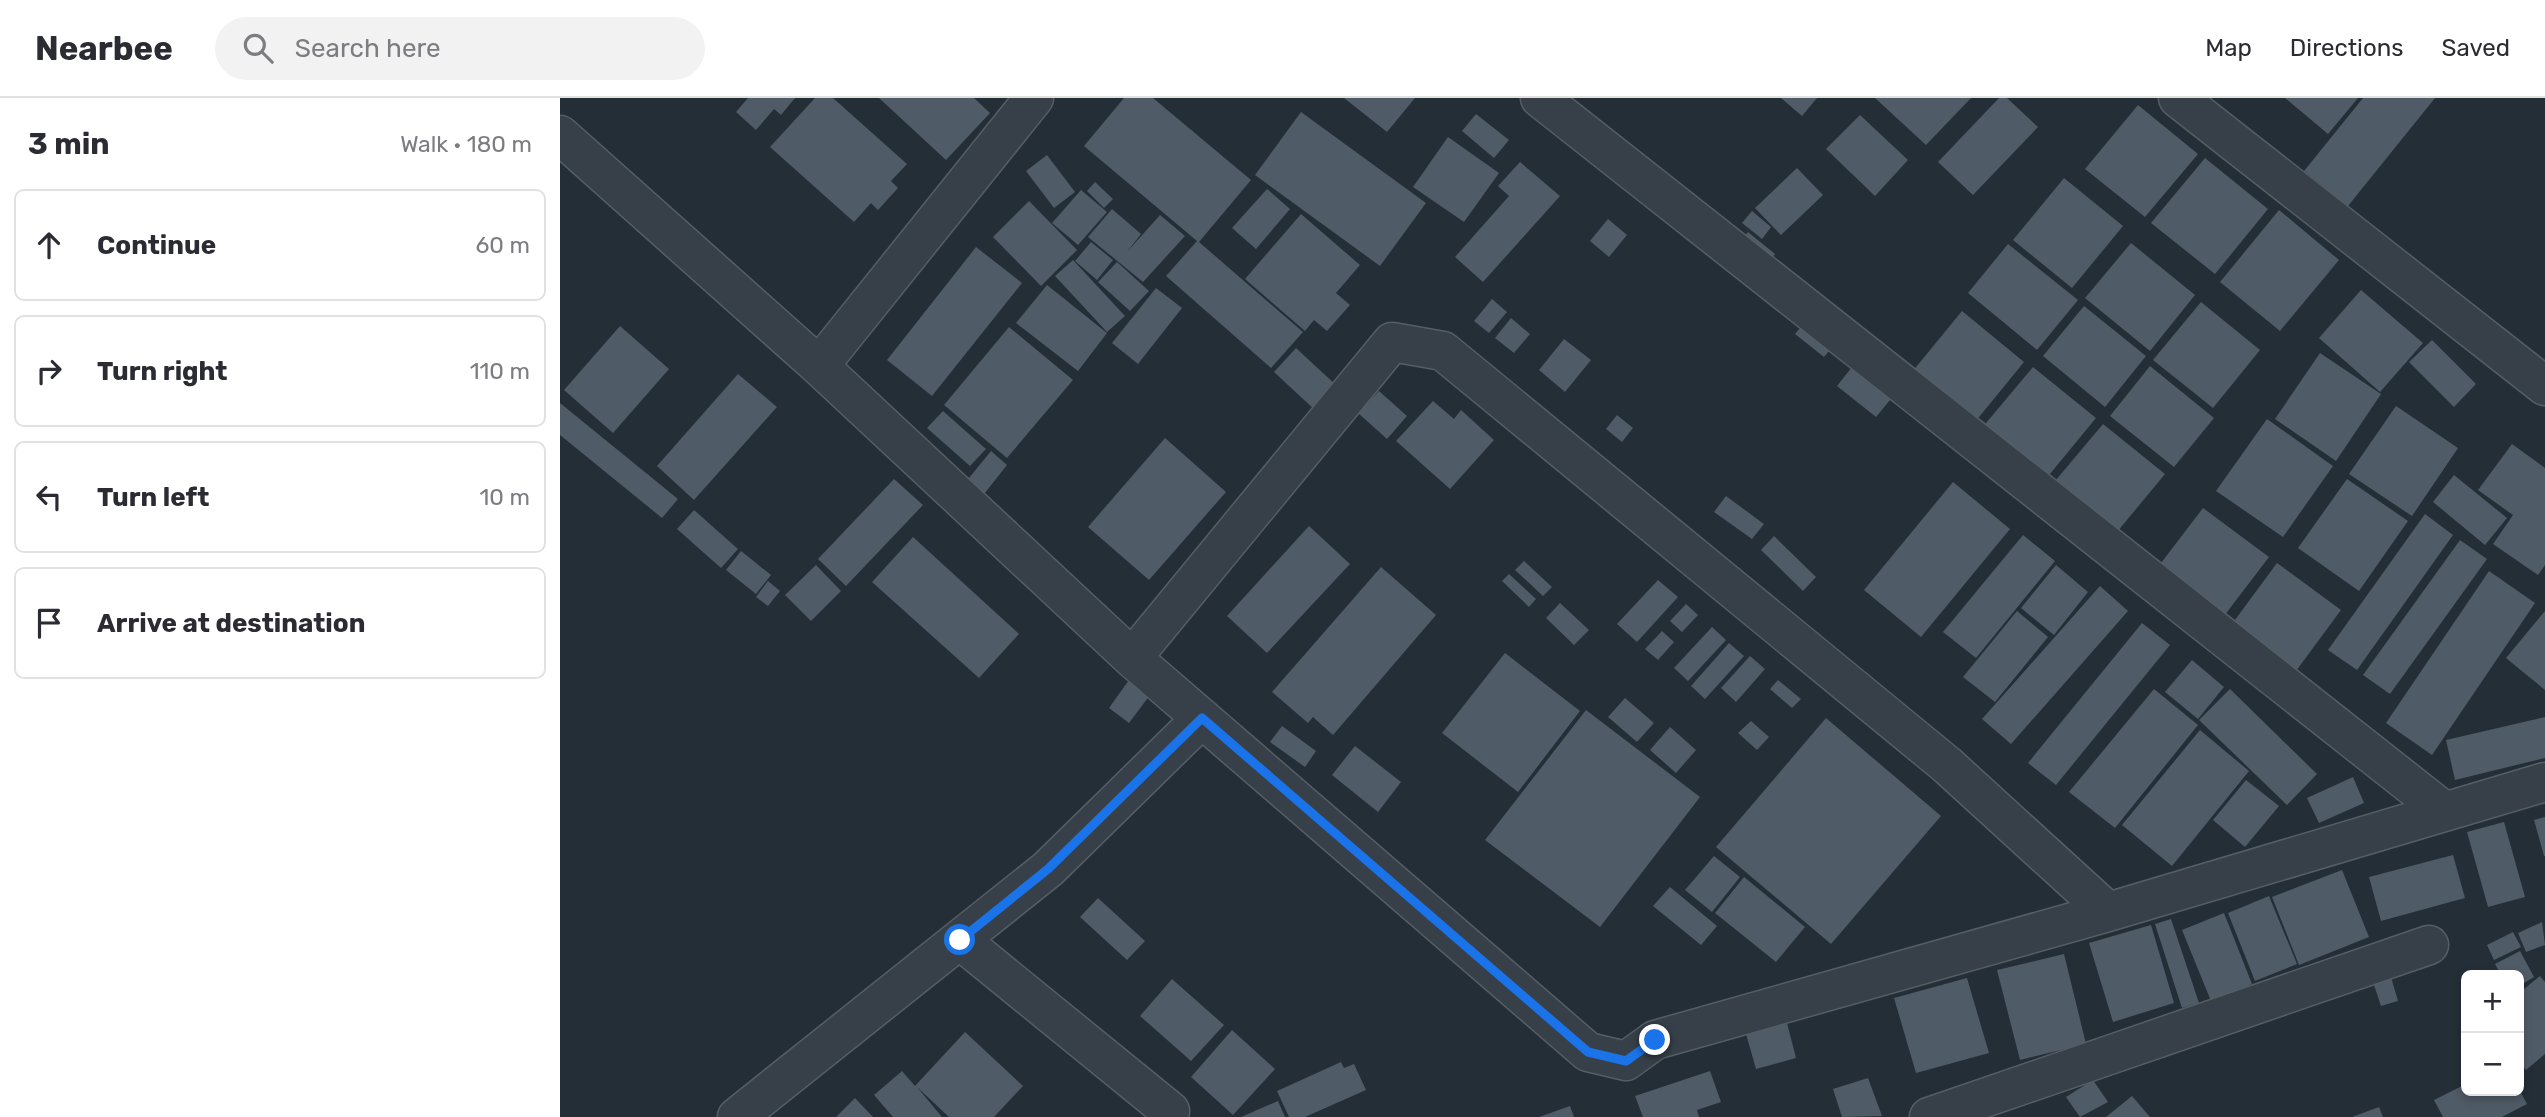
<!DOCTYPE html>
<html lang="en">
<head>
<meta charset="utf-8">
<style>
	:root { --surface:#fff; --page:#f2f2f3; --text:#2b2b33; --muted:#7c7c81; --line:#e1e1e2 }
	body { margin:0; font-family:Rubik,sans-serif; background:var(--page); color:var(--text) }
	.controls { position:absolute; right:21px; bottom:21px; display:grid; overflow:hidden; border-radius:10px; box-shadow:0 4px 10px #0003 }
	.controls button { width:63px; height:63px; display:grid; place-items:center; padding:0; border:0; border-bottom:2px solid var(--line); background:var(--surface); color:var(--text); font:35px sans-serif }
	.stop { position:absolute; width:21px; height:21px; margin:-16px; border:5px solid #1a73e8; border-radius:50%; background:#fff }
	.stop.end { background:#1a73e8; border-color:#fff; box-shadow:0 2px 7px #0008 }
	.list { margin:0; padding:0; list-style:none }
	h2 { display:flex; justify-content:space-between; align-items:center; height:91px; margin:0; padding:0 28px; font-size:30px }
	h2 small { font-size:23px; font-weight:400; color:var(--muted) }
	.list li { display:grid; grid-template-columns:46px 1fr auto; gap:21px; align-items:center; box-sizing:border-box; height:112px; margin:0 14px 14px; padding:0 14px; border:2px solid var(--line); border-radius:10px }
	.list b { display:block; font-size:26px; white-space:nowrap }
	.list em { font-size:23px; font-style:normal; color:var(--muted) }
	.icon { flex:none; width:38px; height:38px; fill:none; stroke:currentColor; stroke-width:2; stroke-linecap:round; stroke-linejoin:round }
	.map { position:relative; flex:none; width:1985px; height:1019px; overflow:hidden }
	header { display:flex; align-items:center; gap:42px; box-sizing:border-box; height:98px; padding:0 35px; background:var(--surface); border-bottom:2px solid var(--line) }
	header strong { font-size:33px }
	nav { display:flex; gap:38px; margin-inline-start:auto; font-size:24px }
	.search { width:490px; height:63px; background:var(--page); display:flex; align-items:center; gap:18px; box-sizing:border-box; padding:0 24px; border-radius:38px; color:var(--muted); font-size:26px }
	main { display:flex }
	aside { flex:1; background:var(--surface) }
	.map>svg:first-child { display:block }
</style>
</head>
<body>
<header>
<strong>Nearbee</strong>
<div class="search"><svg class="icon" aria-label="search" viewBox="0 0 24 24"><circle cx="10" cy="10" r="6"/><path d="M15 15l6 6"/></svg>Search here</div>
<nav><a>Map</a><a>Directions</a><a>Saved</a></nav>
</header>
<main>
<aside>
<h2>3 min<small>Walk · 180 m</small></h2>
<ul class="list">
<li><svg class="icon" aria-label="ahead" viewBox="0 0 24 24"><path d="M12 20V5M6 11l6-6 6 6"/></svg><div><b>Continue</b></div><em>60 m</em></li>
<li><svg class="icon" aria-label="right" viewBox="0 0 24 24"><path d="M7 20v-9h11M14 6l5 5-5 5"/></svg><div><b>Turn right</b></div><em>110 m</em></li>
<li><svg class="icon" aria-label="left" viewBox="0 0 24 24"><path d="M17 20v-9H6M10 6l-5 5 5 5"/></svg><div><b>Turn left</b></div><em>10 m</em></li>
<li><svg class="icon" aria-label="arrive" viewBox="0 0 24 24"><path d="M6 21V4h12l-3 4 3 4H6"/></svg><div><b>Arrive at destination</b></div></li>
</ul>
</aside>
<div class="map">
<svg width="1985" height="1019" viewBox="0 0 1985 1019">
	<rect width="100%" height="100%" fill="#242e37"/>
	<path fill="#4f5b66" d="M188,0h47l-14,17 -7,-6 -18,21 -20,-18z
		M255,0h18l74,66 -16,17 7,7 -20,22 -7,-7 -17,19 -84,-75z
		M319,0h95l16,15 -44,47z
		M564,0h29l98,82 -52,62 104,90 -32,36 -105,-92 31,-35 -113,-95z
		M784,0h71l-28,34z
		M1221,0h36l-15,18z
		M1315,0h96l-45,47z
		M1439,0h8l31,29 -65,68 -35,-33z
		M1725,0h73l-30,36z
		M1803,0h72l-87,108 -44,-35z
		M1578,7l60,49 -53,63 -60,-48z
		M741,14l125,91 -46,63 -125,-91z
		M916,16l33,26 -15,18 -32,-27z
		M1300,17l48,45 -33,36 -49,-47z
		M888,39l51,36 -35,49 -51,-35z
		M487,57l28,37 -21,16 -28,-37z
		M1645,60l63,51 -53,65 -64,-51z
		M960,64l40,34 -77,86 -28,-25 54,-61 -11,-10z
		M1237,70l26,27 -42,40 -26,-27z
		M1504,80l59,48 -51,62 -59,-48z
		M535,84l18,17 -9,9 -17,-17z
		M707,91l23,20 -34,40 -24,-21z
		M521,92l26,22 -29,33 -26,-22z
		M469,103l48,49 -36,36 -48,-49z
		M552,111l29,25 -14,18 33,-37 25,21 -42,46 -55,-45z
		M1719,112l60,50 -59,71 -60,-49z
		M1192,113l19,16 -9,12 -20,-16z
		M741,116l59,51 -24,28 14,12 -23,26 -13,-11 -9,11 -60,-52z
		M1048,121l19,16 -18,22 -19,-16z
		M1188,134l27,22 -11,15 -27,-22z
		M531,144l22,18 -16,20 -22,-19z
		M1571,145l64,52 -45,56 -65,-53z
		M1448,146l70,56 -41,50 -69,-57z
		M416,149l46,36 -90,113 -45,-36z
		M513,162l52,56 -18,16 -52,-56z
		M557,164l32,29 -19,20 -32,-29z
		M487,187l60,48 -29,38 -62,-48z
		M596,190l26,20 -44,56 -26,-21z
		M1801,192l62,53 -43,49 -61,-54z
		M932,201l15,13 -18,21 -15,-12z
		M1641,204l59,48 -47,58 -60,-48z
		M1524,208l62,50 -41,51 -62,-51z
		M1402,213l62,51 -49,60 -63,-50z
		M1250,218l29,23 -15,18 -29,-23z
		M951,220l19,16 -16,19 -19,-15z
		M60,228l49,43 -56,64 -49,-43z
		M449,229l64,53 -66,78 -63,-53z
		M1004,241l27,21 -26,32 -26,-22z
		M1872,242l44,44 -22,23 -45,-45z
		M736,250l42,39 -22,24 -42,-39z
		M1760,255l61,41 -45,67 -61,-42z
		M1296,264l39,32 -19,23 -39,-31z
		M1590,268l64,52 -40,49 -64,-51z
		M1473,269l63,51 -51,62 -64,-51z
		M178,276l39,33 -83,93 -37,-34z
		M819,293l28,25 -20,23 -29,-26z
		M873,303l21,18 7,-9 33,30 -44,49 -54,-48z
		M0,305l118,96 -16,19 -102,-83z
		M1836,308l62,42 -46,68 -63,-42z
		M383,313l43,38 -16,17 -43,-38z
		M1057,317l16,13 -11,14 -16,-13z
		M1707,321l66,47 -50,71 -67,-46z
		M1543,326l62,50 -53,64 -62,-51z
		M605,340l61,54 -77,88 -61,-53z
		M1952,346l33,24v97l-7,10 -45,-31 20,-29 -35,-25z
		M431,353l16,14 -30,38 -17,-14z
		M1894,377l53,43 -22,27 -52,-43z
		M334,381l29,26 -77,81 -28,-27z
		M1787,381l61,42 -49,70 -61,-43z
		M1393,384l57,47 -89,108 -57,-47z
		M1166,398l38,28 -12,15 -38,-27z
		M1643,410l66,49 -45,59 -66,-49z
		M134,412l44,39 -17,19 -44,-39z
		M1865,416l28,21 -96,135 -29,-20z
		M749,428l41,38 -83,89 -40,-37z
		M1463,437l32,26 -79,97 -33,-26z
		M1214,438l42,41 -13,14 -42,-41z
		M353,439l106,97 -40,44 -107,-96z
		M1900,442l27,19 -97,135 -27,-19z
		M181,453l30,24 -15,19 -30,-24z
		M964,463l28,26 -9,9 -28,-26z
		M1717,465l64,47 -45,61 -64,-47z
		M256,467l25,26 -30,30 -26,-26z
		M1496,467l32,27 -34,43 -33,-27z
		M821,469l55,48 -103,120 -20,-18 -5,6 -36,-31z
		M1929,473l46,32 -103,152 -46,-32z
		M949,476l27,25 -7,8 -27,-26z
		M1098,482l20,17 -41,45 -20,-18z
		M208,483l12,10 -12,15 -12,-9z
		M1540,488l28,25 -117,133 -29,-25z
		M1000,505l29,27 -15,15 -28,-27z
		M1126,506l12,11 -16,17 -12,-11z
		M1457,513l31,26 -53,65 -32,-25z
		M1985,513v79l-39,-32z
		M1582,525l28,22 -114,140 -28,-22z
		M1152,529l14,13 -38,41 -14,-13z
		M1102,533l12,11 -16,18 -13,-11z
		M1169,545l15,13 -39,43 -14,-13z
		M945,555l75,58 -62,81 -76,-59z
		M1190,558l15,13 -29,33 -15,-14z
		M1632,562l32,27 -26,32 -33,-27z
		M569,582l21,15 -21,28 -20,-15z
		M1218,582l23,19 -9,9 -22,-19z
		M1594,591l44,36 -83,103 -46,-36z
		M1670,591l87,85 -30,31 -88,-85z
		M1065,600l29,25 -17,19 -29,-25z
		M1026,612l114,87 -100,130 -115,-87z
		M1985,619v41l-90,22 -9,-40z
		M1266,620l115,98 -110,128 -115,-97z
		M1191,623l18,16 -12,13 -19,-17z
		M722,628l34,25 -11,16 -35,-25z
		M1110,629l26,23 -20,23 -26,-23z
		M1640,632l49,41 -77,95 -50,-41z
		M795,648l46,36 -23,30 -46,-37z
		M1793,679l11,26 -45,20 -12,-25z
		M1686,682l33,26 -34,41 -32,-27z
		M1985,719v39h-1l-10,-36z
		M1944,724l21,75 -37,10 -21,-75z
		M1893,757l12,43 -84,23 -12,-44z
		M1154,758l26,21 -28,35 -27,-22z
		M1782,772l27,67 -70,28 -27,-68z
		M1184,779l61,50 -29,35 -61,-49z
		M1110,789l47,39 -16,19 -48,-39z
		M1709,798l28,68 -42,17 -27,-68z
		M538,800l47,43 -18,19 -47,-43z
		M1664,815l28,71 -41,17 -29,-71z
		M1611,821l28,84 -17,5 -27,-84z
		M1982,824l3,23 -19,7 -8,-19z
		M1591,827l23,78 -61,19 -24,-79z
		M1953,834l8,15 -27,13 -7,-15z
		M1960,853l14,26 -15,9v-11h-18l-6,-11z
		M1504,856l22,90 -66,16 -23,-90z
		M1980,878l5,6v72l-19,16 -7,-9v-68z
		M1831,879l7,24 -17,5 -8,-24z
		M1407,880l22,75 -73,20 -22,-75z
		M612,881l52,46 -33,36 -51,-45z
		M1227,925l9,35 -40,11 -10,-35z
		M672,932l43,39 -42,46 -42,-38z
		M405,934l58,54 -29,31h-45l-32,-30 25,30h-49l-19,-22 28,-24 13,15z
		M781,964l3,6 10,-4 12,26 -61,27h-16l-12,-26z
		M1150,973l11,31 -24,8 2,7h-56l-8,-21z
		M1308,980l14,38 -40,1 -9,-28z
		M1533,982l15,22 -28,15 -14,-20z
		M1906,986v7h54l7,13 -25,13h-59l-9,-17z
		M1572,998l18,21h-44z
		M295,1000l18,19h-37z
		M718,1003l7,16h-44z
		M1010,1008l4,11h-35z
		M1819,1009l4,10h-31z"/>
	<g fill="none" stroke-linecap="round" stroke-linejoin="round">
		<g stroke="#555e65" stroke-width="41">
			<path id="minor" d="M980,0l904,713
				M1618,0l367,288
				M0,37l259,231 313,292 456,394 38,9 29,-21 453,-128 437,-130
				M259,268l215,-268
				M572,560l260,-316 51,9 504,414 161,147
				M400,842l210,171
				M177,1019l311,-248 154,-151
				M1369,1019l500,-172"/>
		</g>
		<use href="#minor" stroke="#374048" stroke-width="38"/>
	</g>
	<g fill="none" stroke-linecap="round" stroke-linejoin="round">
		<path stroke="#1a73e8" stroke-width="9" d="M400,842l88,-71 154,-151 386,334 38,9 29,-21"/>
	</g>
</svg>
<div class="controls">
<button>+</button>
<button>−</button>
</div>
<div class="stop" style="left:400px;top:842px"></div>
<div class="stop end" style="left:1095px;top:942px"></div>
</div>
</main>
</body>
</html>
